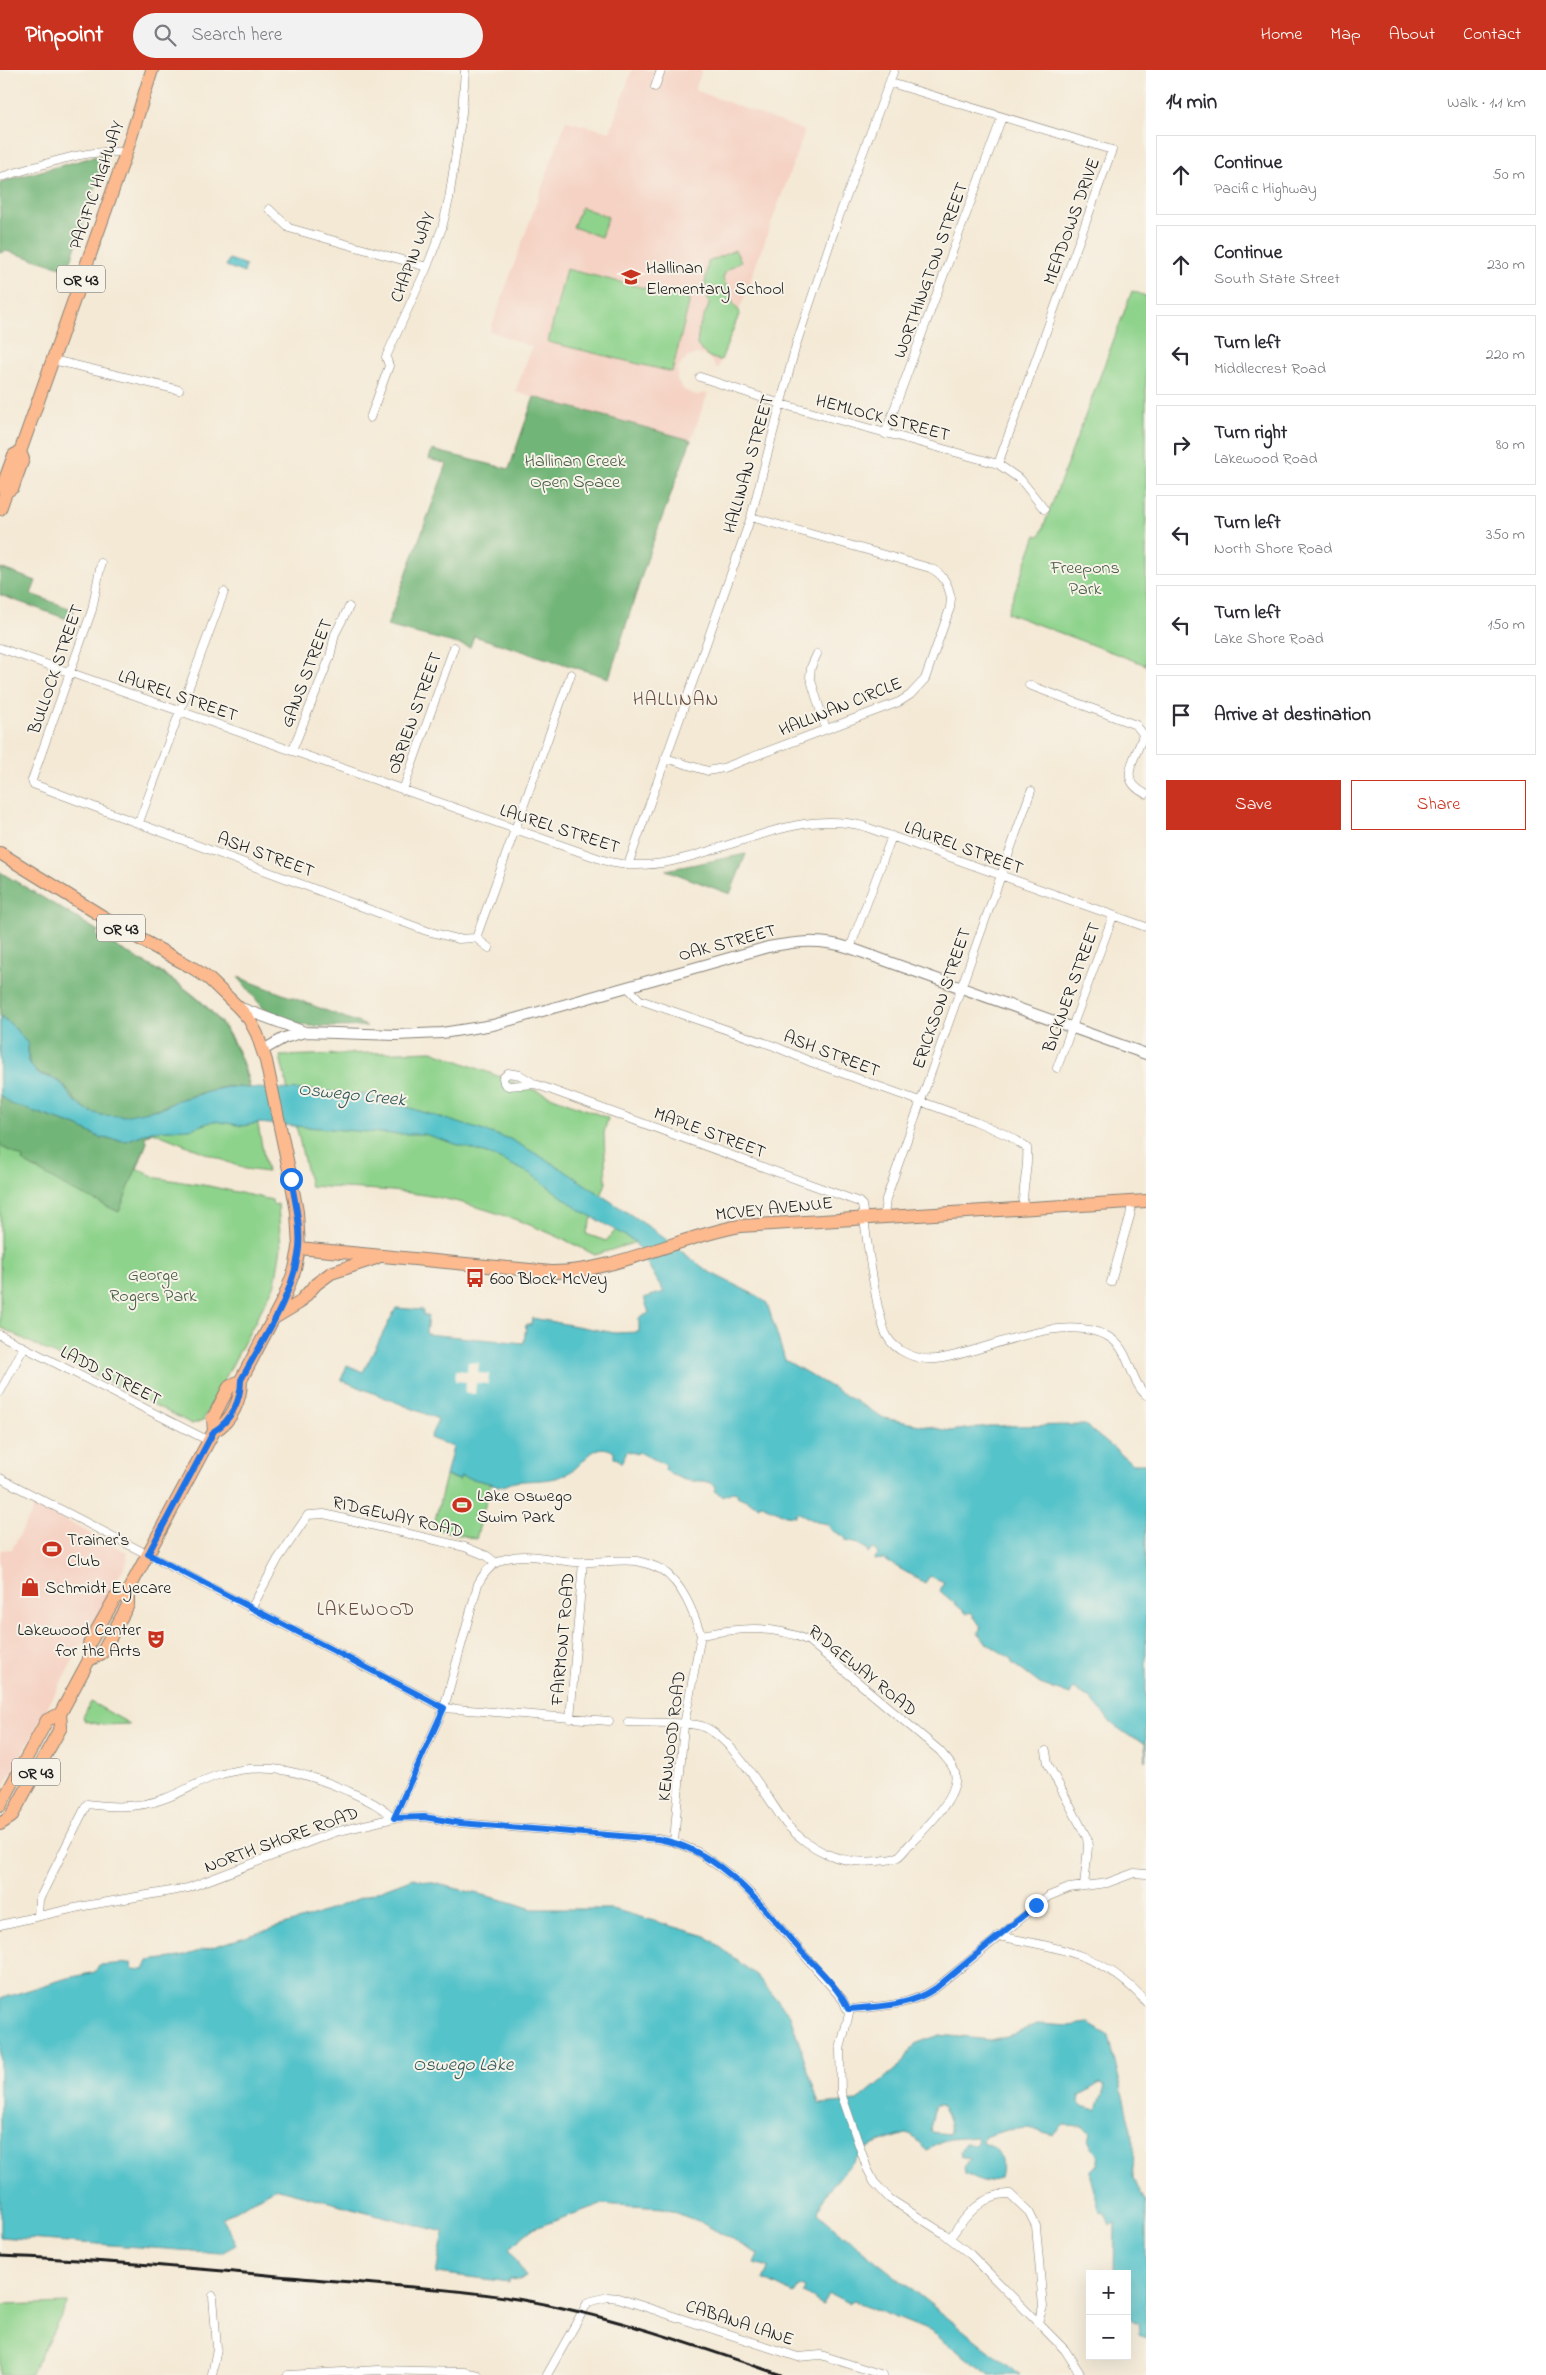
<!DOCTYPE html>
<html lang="en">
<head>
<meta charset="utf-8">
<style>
	:root { --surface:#fff; --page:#f2f2f3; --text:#2b2b33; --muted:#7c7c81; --line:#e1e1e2; --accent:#c8321e }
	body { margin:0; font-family:"Indie Flower",sans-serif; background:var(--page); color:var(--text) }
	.controls { position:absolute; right:15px; bottom:15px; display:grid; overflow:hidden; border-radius:0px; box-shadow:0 5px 20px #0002 }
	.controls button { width:45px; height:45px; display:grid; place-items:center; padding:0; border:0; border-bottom:1px solid var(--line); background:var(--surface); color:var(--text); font:25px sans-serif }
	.stop { position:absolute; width:15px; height:15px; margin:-11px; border:4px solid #1a73e8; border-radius:50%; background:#fff }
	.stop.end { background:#1a73e8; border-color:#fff; box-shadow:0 1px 5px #0008 }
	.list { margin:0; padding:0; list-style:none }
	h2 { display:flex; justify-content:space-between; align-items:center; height:65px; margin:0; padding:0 20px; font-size:21px }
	h2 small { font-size:16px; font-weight:400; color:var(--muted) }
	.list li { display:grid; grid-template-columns:32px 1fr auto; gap:15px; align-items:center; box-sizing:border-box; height:80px; margin:0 10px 10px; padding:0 10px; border:1px solid var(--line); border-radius:0px }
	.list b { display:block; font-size:19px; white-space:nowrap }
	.list p { margin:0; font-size:16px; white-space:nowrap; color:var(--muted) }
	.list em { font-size:16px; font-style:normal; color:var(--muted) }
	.actions { display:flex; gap:10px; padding:15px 20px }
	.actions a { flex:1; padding:11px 0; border:1px solid var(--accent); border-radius:0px; text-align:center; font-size:18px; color:var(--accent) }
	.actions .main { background:var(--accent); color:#fff }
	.icon { flex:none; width:28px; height:28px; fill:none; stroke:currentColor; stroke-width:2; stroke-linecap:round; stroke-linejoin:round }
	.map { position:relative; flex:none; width:1146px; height:2305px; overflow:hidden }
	header { display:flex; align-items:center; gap:30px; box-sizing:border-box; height:70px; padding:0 25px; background:var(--accent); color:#fff }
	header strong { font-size:24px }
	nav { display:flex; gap:28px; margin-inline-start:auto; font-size:18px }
	.search { width:350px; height:45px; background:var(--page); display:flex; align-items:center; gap:12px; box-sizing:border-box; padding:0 18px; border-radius:28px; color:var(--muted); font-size:19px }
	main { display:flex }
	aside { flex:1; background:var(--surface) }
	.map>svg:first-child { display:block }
</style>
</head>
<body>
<header>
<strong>Pinpoint</strong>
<div class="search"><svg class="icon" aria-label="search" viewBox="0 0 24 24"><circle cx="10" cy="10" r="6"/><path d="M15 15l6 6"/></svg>Search here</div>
<nav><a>Home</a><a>Map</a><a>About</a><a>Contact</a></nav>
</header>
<main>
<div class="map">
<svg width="1146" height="2305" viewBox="0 0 1146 2305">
	<rect width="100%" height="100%" fill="#f7f3e8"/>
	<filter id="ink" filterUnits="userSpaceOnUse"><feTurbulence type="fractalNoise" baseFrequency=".02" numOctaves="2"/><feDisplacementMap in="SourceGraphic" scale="10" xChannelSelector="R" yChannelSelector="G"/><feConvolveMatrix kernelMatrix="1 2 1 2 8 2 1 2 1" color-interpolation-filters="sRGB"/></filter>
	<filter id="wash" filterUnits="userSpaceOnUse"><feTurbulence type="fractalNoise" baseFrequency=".0096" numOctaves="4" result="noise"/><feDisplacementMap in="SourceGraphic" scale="20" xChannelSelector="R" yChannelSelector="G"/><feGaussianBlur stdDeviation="1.12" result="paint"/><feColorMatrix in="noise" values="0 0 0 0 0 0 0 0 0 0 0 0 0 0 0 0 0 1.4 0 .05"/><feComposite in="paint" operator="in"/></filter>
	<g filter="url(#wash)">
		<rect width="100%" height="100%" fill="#f4e9d5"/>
		<path fill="#f5d2c3" d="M632,0h70l-7,20 110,41 -87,238 -10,-12 -11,-3 -11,4 -8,10 -1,12 7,10 12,5 12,-2 -17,47 -176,-48 17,-45 -42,-16 76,-210 44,11z
			M36,1435l90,47 2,8 -128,234v-244l12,-1z"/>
		<path fill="#8ed38c" stroke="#557854" d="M581,137l27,10 -7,20 -28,-10z
			M735,180l6,11 -15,10 -3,7 11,27 6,7 -19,48c-12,-1 -17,-6 -24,-15l2,-17 10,-23 -4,-21 3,-22z
			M566,199l124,30 -18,73 -124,-30z
			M1132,221l14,5v369l-139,-52 29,-78 4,1z
			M0,802l98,59 -2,4c50,30 114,56 140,112 18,38 22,84 31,125l-22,-3 -92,-37 -8,5 2,5 -10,27 21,9 51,8 63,14 1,5 5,-1 3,44 -6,36 -72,136 -11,4 -192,-97z
			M432,981l176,67 -4,15 2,50 -20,51 20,7 16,-18 24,16 -51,16c-49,-26 -104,-47 -159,-58 -41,-8 -85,-8 -126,-11l-30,-130z
			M460,1405l31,8 -15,56 -43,-11 13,-52 13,4z
			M91,1632l39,22 -28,1 -17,-4 -2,-4z
			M68,2233l-38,72h-30v-70z"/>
		<path fill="#72b578" stroke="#47684a" d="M108,83l-40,116 -62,-18 -6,2v-71z
			M534,327l157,43 -41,110 -41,128 -135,-42 -4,11 -83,-21 60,-162 -18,-5 3,-9 77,19z
			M0,498l36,13 -5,13 43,16 -4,10 -70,-25z
			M746,784l-16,40 -64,-24z
			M0,802l98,59 -2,4c69,41 135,66 153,153 -8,0 -16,-2 -23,-1 -43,5 -97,46 -140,23 -12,-7 -16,-20 -26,-28 -23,-16 -32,1 -32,-38l-16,-19 -12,-9z
			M238,907l129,49c-23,1 -83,4 -99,-13 -11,-11 -20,-25 -30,-36z
			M0,1025l11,9 66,22 24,12 25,3 26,-10 -7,6 2,5 -28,70 -51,-24 -46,-27 1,-3 -23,-12z"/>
		<path fill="#55c3ca" stroke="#387073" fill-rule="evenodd" d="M229,189l17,6 -2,8 -18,-7z
			M0,946l12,9 16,19v18l10,12 14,4 10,6 10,15 14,11 15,5 22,1 40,-8 15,-8 48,-13 77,3 62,4 145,45 49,28 93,62 57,43 48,24 10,7 18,57 99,58 66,13 39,-5 96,-1 48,39h13v297l-1,-19 -14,-5 -19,-13 -22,-26 -17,-9 -3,6 -30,-11 -28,-21 -1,-4c-10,-8 -26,-14 -33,-26l3,-6 -10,-15 -4,2 -27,-23 4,-9 -14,-6 -5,7 -42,-24 -9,1 4,-6 -4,-5 -3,1 -3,4 -1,-5 -9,-5 -13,-3 1,-3 -15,-8 -3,-6 -11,-2 -20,-10 -2,4 -9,-1 -20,-8v-2l-6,-1 -1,2 -22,-10 1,-3 -4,-2 -11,5 -9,-5 2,-5c-7,-6 -16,-5 -24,-5 -8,0 -20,-6 -27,-11l1,-5 -28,-13 -1,2 -10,-3 -6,12 -3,-4 -4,-1v-6c-20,-13 -29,12 -44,20 -17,11 -37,7 -56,10 -4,1 -10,5 -15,4 -9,-3 -26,-7 -38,-10l-2,4 -13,-4 7,-29 -23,-9 8,-19 -97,-39 6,-15 16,7 33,-64 27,2v5h5l-2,19 98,9 2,-18h5l1,-7 83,15 24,-1v-14l10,-5 -5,-15 20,-6 -30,-51 -54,-31 -49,-36 -38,-18 -69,-22h-31l-135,-11 -15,3 -29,-5 -24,8 -38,2 -26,10 -25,-3 -24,-12 -66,-22 -11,-9z
			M413,1808l98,24 21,7h81l93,27 51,40 33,39 29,89 38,-3 46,-38 11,-19 26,-9 50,5 25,-6 22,-10 32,2 18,-3 22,13 25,107 -1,35 13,25v135l-7,-4 -1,-10c-17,-5 -11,-36 -11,-50h-13l1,-51 -5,2 -5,-12 -5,-1 -9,-32v-10l7,-6v-7l-10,-18 2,-6 -8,-7 -18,-1 -11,10 -25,-7 -22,2 -22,7 -1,5c18,6 21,19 17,36l-18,4 -17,-8 -1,-8 6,-7 -9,-3 -1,-5 5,-7 10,1 3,-3 -1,-5 -28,2 -22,11 -15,-14 -6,-2c-12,4 -26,7 -37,13 -12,8 -51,52 -51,66l25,22 177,140h-31l-57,-43 -78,-31 -6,3 -19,-10 -6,11 -20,-12 2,-5 -6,-3 -5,9 -31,-15 6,-12 -15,-4 4,-9 -58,-32 -37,-14 -62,-4 -69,25 -23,19 17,29 -7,3 -10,-1v3l-73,-9 8,-41 -169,-44 -53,30 14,27 -15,8 -221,-16v-238l64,-20 31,-7 4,-7 32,-2 2,6 11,1 4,-9 32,-4 130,-40zM1100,2013l5,3 -8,24 -16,-4 -3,-3 1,-7zM935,2036h6c6,8 12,19 8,28l-18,-2 -1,-3z"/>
		<path fill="#f4e9d5" d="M468,1292l11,1 -1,10 11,1 -1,10 -12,-1 -1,11 -10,-1 1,-11 -11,-1 1,-11 11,1z"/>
	</g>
	<g filter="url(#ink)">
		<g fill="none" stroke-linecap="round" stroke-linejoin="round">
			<g stroke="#888278" stroke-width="9">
				<path id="minor" d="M891,13l221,67 -114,314
					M655,17l6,-17
					M0,107c35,-9 91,-31 126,-24
					M269,139l20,19 138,39
					M53,290l126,30
					M700,307l81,27 217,60 23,16 23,29
					M370,348l19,-52 -3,-9 41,-90 15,-39 7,-29 13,-86 3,-43
					M885,364l117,-317
					M101,493l-9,47 -60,170 1,4 394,147 31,8 18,-1 13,10
					M0,578l609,214c83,19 167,-58 254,-36l283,101
					M817,584l-6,13 -1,10 16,52
					M1029,615l107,40 7,9c-5,24 -29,44 3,60
					M292,681l38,-94 5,-23 14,-27
					M665,688l43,13 15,-3 176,-66 11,-7 15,-16 25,-71 1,-10c-3,-15 -8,-24 -21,-30l-179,-51
					M403,720l51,-143
					M139,752l85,-230
					M628,795l123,-348 45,-172 42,-126 56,-149
					M476,868l95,-264
					M850,878l42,-112
					M627,917l13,13 134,46 37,16 164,59 34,15 18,12c2,20 -5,39 -4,59
					M1057,998l56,-152
					M535,1014l-27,2 -4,-3 -1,-5 5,-5 12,2 15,9 324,118 3,3c5,34 9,68 16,102 3,9 4,20 9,29 8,16 32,25 49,23 49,-6 123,-48 171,-23 23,11 22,44 39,59
					M884,1146l2,-17 145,-408
					M1111,1212l19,-66 2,-14
					M0,1265l209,106
					M0,1322l24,-45
					M0,1408l444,230 165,13
					M251,1539l27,-50 30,-44 16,-1 141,33 22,9 9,7
					M570,1649l13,-157
					M628,1652c22,1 47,0 69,3 31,4 71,74 89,99 24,26 55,41 91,37 6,-1 14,-1 19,-3 5,-2 9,-9 13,-13 15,-15 51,-49 46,-72 -2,-9 -10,-15 -15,-22l-131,-110c-35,-17 -71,-13 -108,-6
					M1046,1681l2,13 39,74 1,9 -4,39
					M674,1772l10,-117 17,-90
					M38,1845l1,-15 48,-96c27,4 54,4 79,-6 20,-7 36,-19 56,-24 45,-13 85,-1 126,17 17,8 32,14 46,27l50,-110 34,-124c7,-13 15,-22 30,-26 22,-6 46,3 68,4 20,1 41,-3 61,-1 9,2 18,5 25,9 21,14 31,42 39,65
					M0,1855l84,-19 104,-18 147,-56 59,-14 30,-1 36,6 198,16 16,3 24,10 34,24 21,20 90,104 6,14 -9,35 1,44 26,75 7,14 16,17 53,34 28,22 94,95 16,25
					M998,1866c60,12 106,17 148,66
					M848,1939c31,-2 62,-3 88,-21l113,-92 20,-8 38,-5 27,-10 12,1
					M950,2168c14,-20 33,-46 60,-44l19,18 7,14 7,81 -5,15
					M212,2305l5,-27 -4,-52
					M288,2305l90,-5 86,2 14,3
					M547,2305l41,-73 20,-5 10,1 180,59 23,-2 62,20"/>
			</g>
			<g stroke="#888278" stroke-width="12">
				<path id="tertiary" d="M241,938l64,24 91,3 46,-2 51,-8 275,-78c32,-6 51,-8 82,1l296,106
					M263,980l21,-12 21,-6"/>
			</g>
			<g stroke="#888278" stroke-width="14">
				<path id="primary" d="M6,422l-3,-7 11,-30 6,-3
					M0,439l6,-17 7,-5 2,-6 8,-22 -3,-7 106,-299 26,-83
					M0,783l131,81 62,34 16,11 29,28 11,12 8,15 9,27 25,118 6,33 2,36 -4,21 -11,29 -43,82c0,20 -9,41 -27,51l-86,160v14l-26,48 -13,7
					M299,1178l252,24c61,1 127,-35 189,-46l406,-25
					M274,1248l25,-15 17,-19 15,-11 45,-15
					M214,1361l-1,-13 16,-31 12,-7
					M0,1736l47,-86 13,-6
					M0,1754l11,-7 50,-90 -1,-13 29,-54v-16l26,-46 13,-7"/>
			</g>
			<use href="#minor" stroke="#fff" stroke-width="8"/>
			<use href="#tertiary" stroke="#fff" stroke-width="10"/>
			<use href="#primary" stroke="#fcba8e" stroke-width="12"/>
			<path stroke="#1c1c1c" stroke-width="3" d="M0,2186c105,4 210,14 314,23 68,6 136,9 203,20 90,15 177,46 264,76"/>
		</g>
	</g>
	<g fill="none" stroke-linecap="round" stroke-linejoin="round" filter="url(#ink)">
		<path stroke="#1a73e8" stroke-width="6" d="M291,1109c4,23 10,46 8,69 -5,47 -36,91 -58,132 0,20 -10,41 -27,51l-66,123 296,154 -50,110 30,-1 36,6 198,16c64,11 104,68 144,113 16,17 37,36 46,57 31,-2 62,-3 88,-21l100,-83"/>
	</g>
	<defs>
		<g id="school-bare" transform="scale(1.5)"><path d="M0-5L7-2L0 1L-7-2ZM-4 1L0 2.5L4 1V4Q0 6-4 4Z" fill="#c8321e" stroke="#f7f3e8" stroke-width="2.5" paint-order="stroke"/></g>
		<g id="bus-bare" transform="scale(1.5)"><path d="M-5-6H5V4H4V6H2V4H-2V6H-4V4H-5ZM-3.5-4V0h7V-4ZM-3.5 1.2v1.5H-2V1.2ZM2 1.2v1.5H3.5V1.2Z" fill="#c8321e" stroke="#f7f3e8" stroke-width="2.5" paint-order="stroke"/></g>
		<g id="stadium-bare" transform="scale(1.5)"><path d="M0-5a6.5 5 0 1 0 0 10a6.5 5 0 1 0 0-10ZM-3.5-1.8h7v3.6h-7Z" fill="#c8321e" stroke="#f7f3e8" stroke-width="2.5" paint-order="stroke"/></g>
		<g id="shop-bare" transform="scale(1.5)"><path d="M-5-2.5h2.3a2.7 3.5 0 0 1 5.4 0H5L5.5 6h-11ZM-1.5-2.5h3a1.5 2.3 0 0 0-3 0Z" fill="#c8321e" stroke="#f7f3e8" stroke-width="2.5" paint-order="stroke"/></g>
		<g id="theatre-bare" transform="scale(1.5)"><path d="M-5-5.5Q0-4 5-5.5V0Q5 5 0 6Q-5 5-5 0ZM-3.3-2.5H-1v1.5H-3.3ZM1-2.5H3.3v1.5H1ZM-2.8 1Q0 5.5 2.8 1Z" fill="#c8321e" stroke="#f7f3e8" stroke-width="2.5" paint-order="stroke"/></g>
	</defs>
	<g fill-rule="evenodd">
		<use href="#school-bare" x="631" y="207"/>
		<use href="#bus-bare" x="475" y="1208"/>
		<use href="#stadium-bare" x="462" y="1435"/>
		<use href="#stadium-bare" x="52" y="1479"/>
		<use href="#shop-bare" x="30" y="1517"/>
		<use href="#theatre-bare" x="156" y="1569"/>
	</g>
	<g text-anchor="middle" stroke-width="4" stroke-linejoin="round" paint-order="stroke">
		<g fill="#f7f3e8" stroke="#5e5c59" stroke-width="1">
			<rect x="57" y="195.5" width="48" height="27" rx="4"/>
			<rect x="97" y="844.5" width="48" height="27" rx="4"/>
			<rect x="12" y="1688.5" width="48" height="27" rx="4"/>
		</g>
		<g font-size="16" font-weight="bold" fill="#1c1c1c">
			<text x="81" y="215">OR 43</text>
			<text x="121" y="864">OR 43</text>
			<text x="36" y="1708">OR 43</text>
		</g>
		<g font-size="18" fill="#1c1c1c" stroke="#f7f3e8">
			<text transform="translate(96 115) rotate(-71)" y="6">PACIFIC HIGHWAY</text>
			<text transform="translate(1071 151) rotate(-70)" y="6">MEADOWS DRIVE</text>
			<text transform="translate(412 187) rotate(-69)" y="6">CHAPIN WAY</text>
			<text transform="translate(930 200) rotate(-70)" y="6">WORTHINGTON STREET</text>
			<text transform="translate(883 347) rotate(15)" y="6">HEMLOCK STREET</text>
			<text transform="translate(748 394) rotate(-74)" y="6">HALLINAN STREET</text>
			<text transform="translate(55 599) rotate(-71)" y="6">BULLOCK STREET</text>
			<text transform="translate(306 603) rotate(-69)" y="6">GANS STREET</text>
			<text transform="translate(178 625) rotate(19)" y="6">LAUREL STREET</text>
			<text transform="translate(840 636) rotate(-22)" y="6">HALLINAN CIRCLE</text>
			<text transform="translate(414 643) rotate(-70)" y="6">OBRIEN STREET</text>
			<text transform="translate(560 758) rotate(18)" y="6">LAUREL STREET</text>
			<text transform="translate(964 777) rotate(20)" y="6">LAUREL STREET</text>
			<text transform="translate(266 784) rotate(20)" y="6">ASH STREET</text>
			<text transform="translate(727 872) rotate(-15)" y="6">OAK STREET</text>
			<text transform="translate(1071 917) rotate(-70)" y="6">BICKNER STREET</text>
			<text transform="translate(941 928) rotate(-71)" y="6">ERICKSON STREET</text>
			<text transform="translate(832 983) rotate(21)" y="6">ASH STREET</text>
			<text transform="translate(710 1062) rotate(20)" y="6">MAPLE STREET</text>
			<text transform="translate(774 1138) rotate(-6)" y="6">MCVEY AVENUE</text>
			<text transform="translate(111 1305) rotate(27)" y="6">LADD STREET</text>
			<text transform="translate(398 1446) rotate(13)" y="6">RIDGEWAY ROAD</text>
			<text transform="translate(562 1569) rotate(-85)" y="6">FAIRMONT ROAD</text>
			<text transform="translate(863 1600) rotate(39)" y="6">RIDGEWAY ROAD</text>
			<text transform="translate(671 1666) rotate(-83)" y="6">KENWOOD ROAD</text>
			<text transform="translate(281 1769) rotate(-20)" y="6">NORTH SHORE ROAD</text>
			<text transform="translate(740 2252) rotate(18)" y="6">CABANA LANE</text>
		</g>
		<g font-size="18" fill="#1c1c1c" stroke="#f7f3e8" text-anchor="start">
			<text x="646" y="203">Hallinan<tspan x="646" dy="21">Elementary School</tspan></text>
			<text x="490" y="1214">600 Block McVey</text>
			<text x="477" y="1431">Lake Oswego<tspan x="477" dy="21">Swim Park</tspan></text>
			<text x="67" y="1475">Trainer's<tspan x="67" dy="21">Club</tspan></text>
			<text x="45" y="1523">Schmidt Eyecare</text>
			<text x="141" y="1565" text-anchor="end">Lakewood Center<tspan x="141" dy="21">for the Arts</tspan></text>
		</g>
		<g font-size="18" fill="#445c43" stroke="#f7f3e8">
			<text x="575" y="396">Hallinan Creek<tspan x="575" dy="21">Open Space</tspan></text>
			<text x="1085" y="503">Freepons<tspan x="1085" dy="21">Park</tspan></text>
			<text x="153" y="1210">George<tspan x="153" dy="21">Rogers Park</tspan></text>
		</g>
		<g font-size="19" letter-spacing="1" fill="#694d40" stroke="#f7f3e8">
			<text x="676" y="635">HALLINAN</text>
			<text x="366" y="1545">LAKEWOOD</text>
		</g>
		<g font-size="19" font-style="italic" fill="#305659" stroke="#f7f3e8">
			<text transform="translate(352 1023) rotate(6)" y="7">Oswego Creek</text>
			<text x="463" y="2000">Oswego Lake</text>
		</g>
	</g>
</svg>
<div class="controls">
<button>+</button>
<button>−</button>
</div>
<div class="stop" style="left:291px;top:1109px"></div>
<div class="stop end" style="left:1036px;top:1835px"></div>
</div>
<aside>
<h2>14 min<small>Walk · 1.1 km</small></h2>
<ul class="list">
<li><svg class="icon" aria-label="ahead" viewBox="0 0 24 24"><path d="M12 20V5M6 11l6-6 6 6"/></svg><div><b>Continue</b><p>Pacific Highway</p></div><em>50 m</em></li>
<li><svg class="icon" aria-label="ahead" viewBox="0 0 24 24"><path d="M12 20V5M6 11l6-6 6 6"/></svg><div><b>Continue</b><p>South State Street</p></div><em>230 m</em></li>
<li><svg class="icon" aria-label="left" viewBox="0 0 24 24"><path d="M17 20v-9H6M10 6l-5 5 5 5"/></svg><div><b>Turn left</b><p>Middlecrest Road</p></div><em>220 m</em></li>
<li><svg class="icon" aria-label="right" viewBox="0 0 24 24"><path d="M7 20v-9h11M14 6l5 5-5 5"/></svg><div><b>Turn right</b><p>Lakewood Road</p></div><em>80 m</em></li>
<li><svg class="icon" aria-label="left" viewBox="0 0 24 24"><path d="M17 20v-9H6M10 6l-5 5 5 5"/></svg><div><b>Turn left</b><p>North Shore Road</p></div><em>350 m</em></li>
<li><svg class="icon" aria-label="left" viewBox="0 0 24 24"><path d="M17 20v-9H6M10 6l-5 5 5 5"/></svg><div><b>Turn left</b><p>Lake Shore Road</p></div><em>150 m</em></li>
<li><svg class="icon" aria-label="arrive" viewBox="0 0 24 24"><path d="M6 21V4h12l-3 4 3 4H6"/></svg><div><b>Arrive at destination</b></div></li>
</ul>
<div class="actions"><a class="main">Save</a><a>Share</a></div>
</aside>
</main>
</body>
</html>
